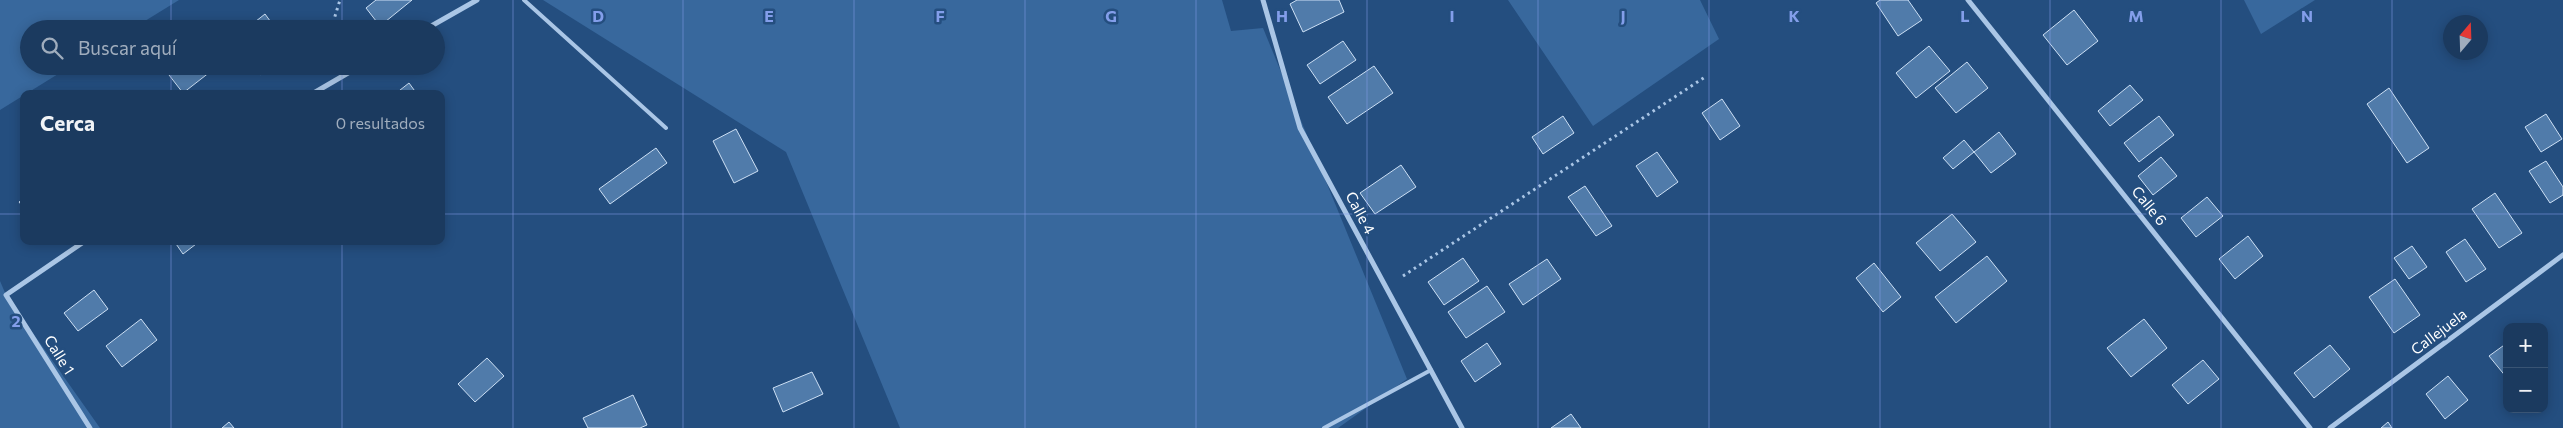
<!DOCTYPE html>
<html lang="es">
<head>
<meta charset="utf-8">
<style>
	:root { --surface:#1b3a5f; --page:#284568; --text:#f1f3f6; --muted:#a0adbd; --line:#395474 }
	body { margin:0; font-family:Commissioner,sans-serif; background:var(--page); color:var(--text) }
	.controls { position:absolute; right:15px; bottom:15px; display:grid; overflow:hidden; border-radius:10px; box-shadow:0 2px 12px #0003 }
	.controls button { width:45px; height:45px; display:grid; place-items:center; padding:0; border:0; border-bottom:1px solid var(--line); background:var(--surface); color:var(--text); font:25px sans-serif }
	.compass { position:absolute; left:2443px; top:15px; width:45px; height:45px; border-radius:50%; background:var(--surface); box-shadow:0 2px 12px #0003; rotate:19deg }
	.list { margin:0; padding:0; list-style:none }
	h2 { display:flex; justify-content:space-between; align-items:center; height:65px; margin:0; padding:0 20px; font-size:21px }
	h2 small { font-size:16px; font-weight:400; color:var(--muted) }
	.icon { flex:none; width:28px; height:28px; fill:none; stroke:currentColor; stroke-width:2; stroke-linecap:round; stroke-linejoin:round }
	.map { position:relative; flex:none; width:2563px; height:428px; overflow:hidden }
	.search { position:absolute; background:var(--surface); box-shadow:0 2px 12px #0003; left:20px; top:20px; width:425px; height:55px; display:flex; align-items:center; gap:12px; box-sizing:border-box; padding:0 18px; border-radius:28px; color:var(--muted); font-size:19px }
	.panel { position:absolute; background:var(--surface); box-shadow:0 2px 12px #0003; left:20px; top:90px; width:425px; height:155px; border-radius:10px }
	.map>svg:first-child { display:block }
</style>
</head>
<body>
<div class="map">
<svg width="2563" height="428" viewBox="0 0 2563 428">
	<rect width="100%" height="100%" fill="#244e7f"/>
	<path fill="#38689d" d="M0,0h179l-47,29h-103v37h42l-71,44z
		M543,0h679l9,31 32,-3 144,351 -69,49h-438l-114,-276z
		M1508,0h192l19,39 -126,87z
		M2244,0h71l-54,34z
		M0,281l6,14 94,133h-100z"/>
	<path fill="#507baa" stroke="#cde0f5" d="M376,0h36l-32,26 -14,-18z
		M1297,0h42l5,12 -41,20 -13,-28z
		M1880,0h28l14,20 -24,16 -22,-33z
		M2074,10l24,31 -31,24 -24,-30z
		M265,14l11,15h-30z
		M1343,41l13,19 -36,24 -13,-19z
		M1929,46l21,25 -34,27 -20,-25z
		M1967,62l21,26 -32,25 -21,-25z
		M162,66h44l4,6 -27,21z
		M253,66h17l-10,9z
		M1374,66l19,27 -46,31 -19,-27z
		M409,83l8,11h-22z
		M2130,85l13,15 -33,26 -12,-15z
		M2389,88l40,60 -22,15 -40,-59z
		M1722,99l18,27 -20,14 -18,-27z
		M2546,114l16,25 -21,13 -16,-25z
		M1563,116l11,17 -31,21 -11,-17z
		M2159,116l15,19 -35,27 -15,-19z
		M736,129l22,42 -24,12 -21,-42z
		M1999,132l17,22 -25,19 -17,-21z
		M1964,140l10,12 -21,17 -10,-11z
		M656,148l11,15 -57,41 -11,-15z
		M1657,152l21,30 -21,15 -21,-31z
		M2161,157l16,19 -24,19 -15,-19z
		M2546,161l17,26v8l-13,8 -21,-32z
		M1401,165l15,22 -41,27 -15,-21z
		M1585,186l27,40 -16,10 -28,-39z
		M2495,193l27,40 -23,15 -27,-39z
		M2207,197l16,19 -27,21 -15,-19z
		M24,198v10l-5,-6z
		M1952,214l24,28 -36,29 -24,-28z
		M2248,236l15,20 -28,23 -16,-20z
		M2465,239l21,30 -20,13 -20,-30z
		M174,241h26l-17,13z
		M2412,246l15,21 -18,12 -15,-21z
		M1987,256l20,25 -51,42 -21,-26z
		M1463,258l16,23 -35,24 -16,-23z
		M1547,259l14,20 -38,26 -14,-21z
		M1874,263l27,34 -18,15 -27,-34z
		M2395,279l25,36 -26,18 -25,-36z
		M1487,286l18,26 -39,26 -18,-26z
		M94,290l14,19 -30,22 -14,-18z
		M141,319l16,21 -35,27 -16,-21z
		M2144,319l23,29 -36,29 -24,-29z
		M1487,343l14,21 -26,18 -14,-21z
		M2507,343v35l-18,-22z
		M2330,345l20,24 -36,29 -20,-25z
		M487,358l17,18 -29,26 -17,-18z
		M2203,360l16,19 -31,25 -16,-19z
		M812,372l11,22 -40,18 -10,-24z
		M2448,376l20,24 -23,19 -19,-25z
		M633,395l14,30 -7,3h-52l-5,-10z
		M1571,414l10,14h-30z
		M229,422l5,6h-12z
		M2388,422l4,6h-11z"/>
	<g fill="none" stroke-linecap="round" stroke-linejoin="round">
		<path stroke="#aac6e6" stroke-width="3" stroke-dasharray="2.5 4" stroke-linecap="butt" d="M331,29l9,-29
			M1403,276l302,-199"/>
		<path stroke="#aac6e6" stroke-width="4" d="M524,0l142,128
			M1324,428l107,-58"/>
		<path stroke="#aac6e6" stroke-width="5" d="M1263,0l37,128 162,300
			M1968,0l342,428
			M426,29l51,-29
			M312,94l48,-28
			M85,241l-79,54 84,133
			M2330,428l233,-173"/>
	</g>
	<path fill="none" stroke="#839eea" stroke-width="1" stroke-opacity="0.55" d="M171,0v29M342,0v29M513,0v428M683,0v428M854,0v428M1025,0v428M1196,0v428M1367,0v428M1538,0v428M1709,0v428M1880,0v428M2050,0v428M2221,0v428M2392,0v428M171,66v28M342,66v28M0,214h24M441,214h2122M171,241v187M342,241v187"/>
	<g text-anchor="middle" stroke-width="5" stroke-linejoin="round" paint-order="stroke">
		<g font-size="15" fill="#fff" stroke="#244e7f">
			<text transform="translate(2149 206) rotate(51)" y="5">Calle 6</text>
			<text transform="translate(1360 213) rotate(62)" y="5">Calle 4</text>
			<text transform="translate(2439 332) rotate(-37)" y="5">Callejuela</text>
			<text transform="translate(59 355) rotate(58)" y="5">Calle 1</text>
		</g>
	</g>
	<g font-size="16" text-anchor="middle" font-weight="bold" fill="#839eea" stroke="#244e7f" stroke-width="5" stroke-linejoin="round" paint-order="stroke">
		<text x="598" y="22">D</text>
		<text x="769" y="22">E</text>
		<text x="940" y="22">F</text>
		<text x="1111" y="22">G</text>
		<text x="1282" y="22">H</text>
		<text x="1452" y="22">I</text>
		<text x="1623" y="22">J</text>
		<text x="1794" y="22">K</text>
		<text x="1965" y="22">L</text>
		<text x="2136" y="22">M</text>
		<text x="2307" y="22">N</text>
		<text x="16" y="327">2</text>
	</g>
</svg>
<div class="controls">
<button>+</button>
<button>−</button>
</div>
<svg class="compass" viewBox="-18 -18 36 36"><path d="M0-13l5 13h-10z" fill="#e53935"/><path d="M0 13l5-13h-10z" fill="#a0adbd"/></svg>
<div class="search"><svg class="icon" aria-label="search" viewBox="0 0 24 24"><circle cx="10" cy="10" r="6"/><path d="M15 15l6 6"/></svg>Buscar aquí</div>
<section class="panel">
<h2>Cerca<small>0 resultados</small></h2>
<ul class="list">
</ul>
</section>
</div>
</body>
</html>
